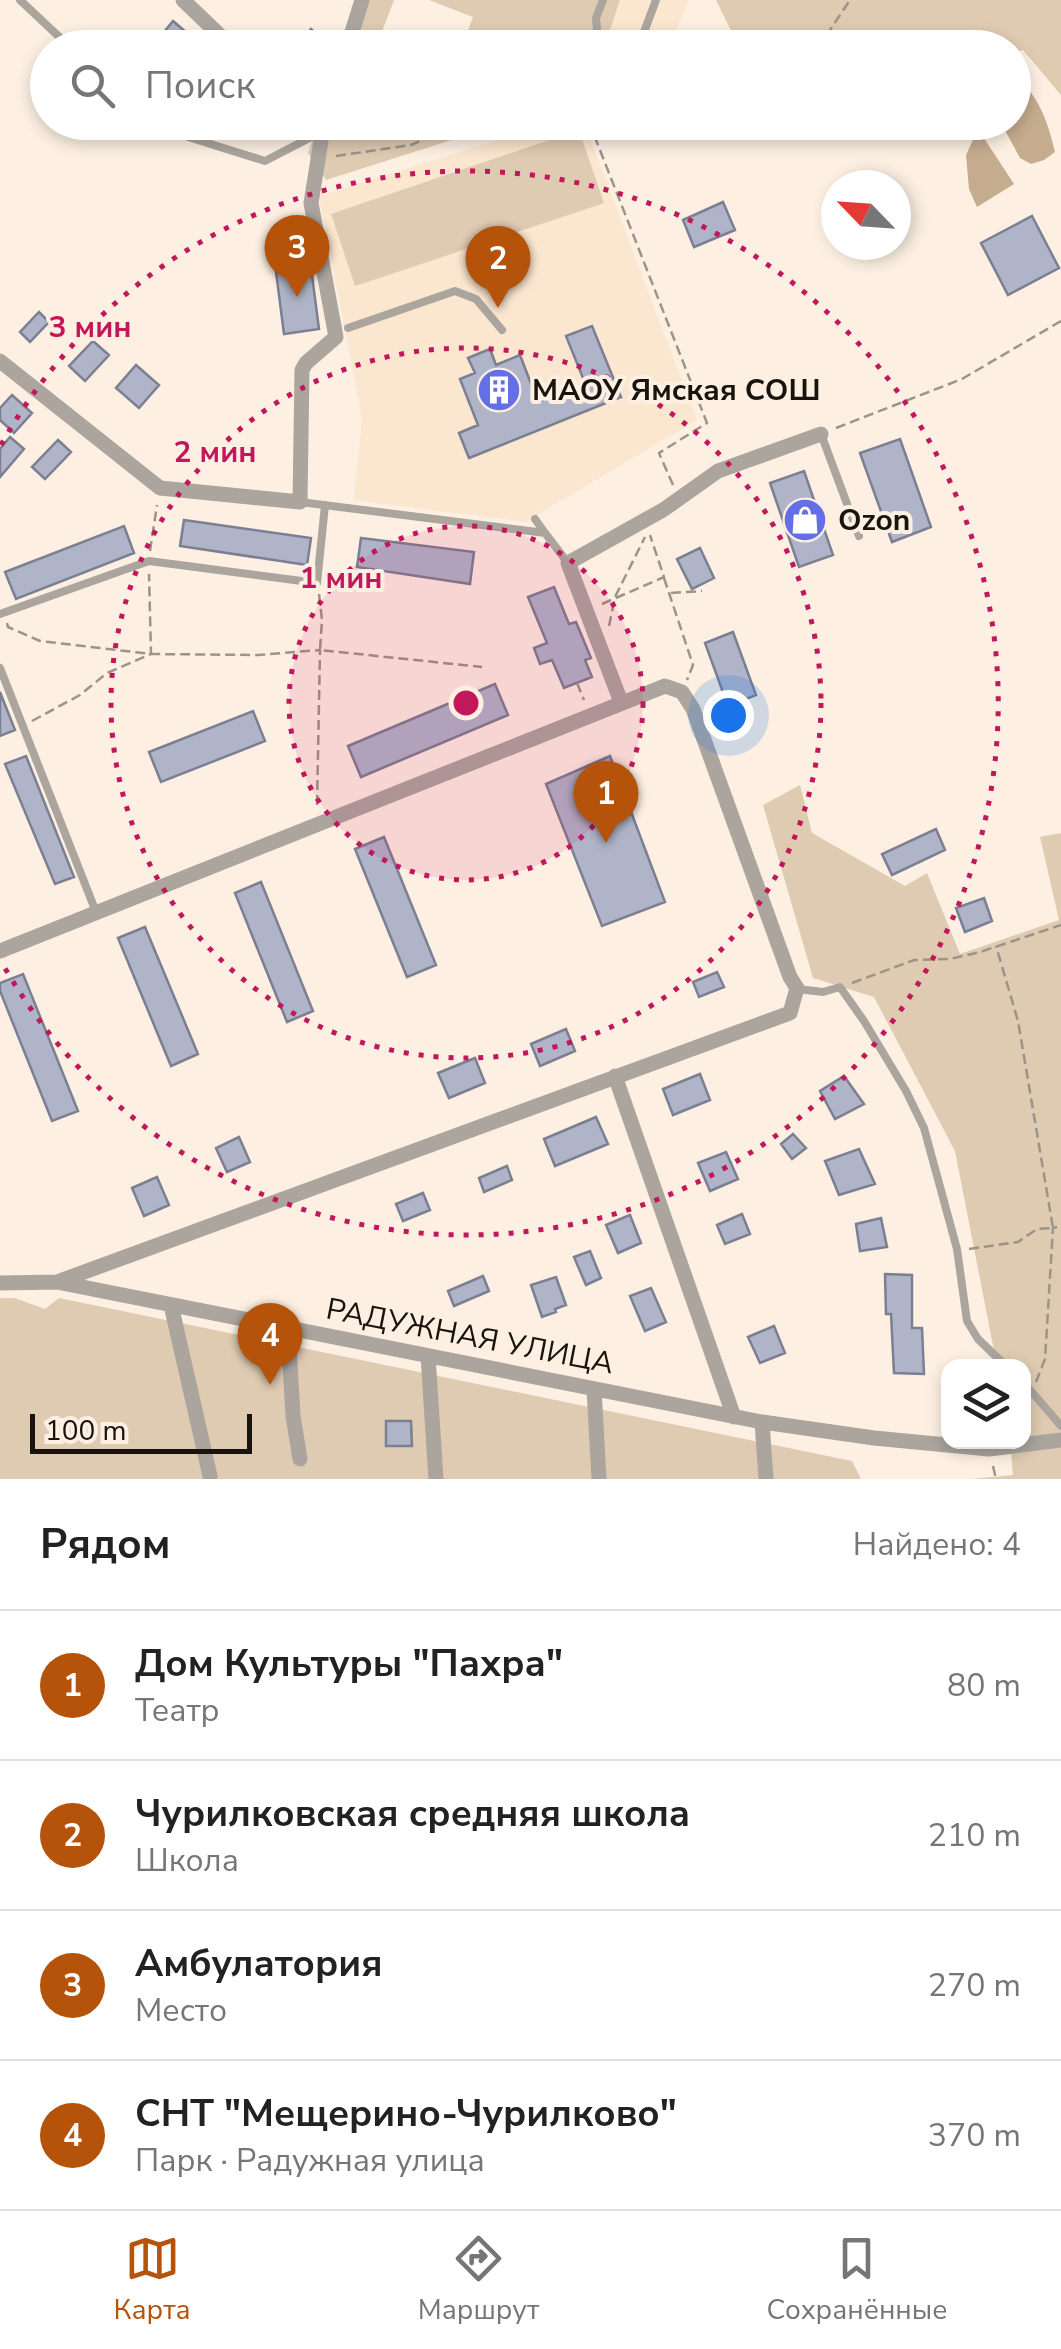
<!DOCTYPE html>
<html lang="ru">
<head>
<meta charset="utf-8">
<style>
	:root { --surface:#fff; --page:#f2f2f2; --text:#222; --muted:#767676; --line:#e0e0e0; --accent:#b45309 }
	body { margin:0; font-family:"Nunito Sans",sans-serif; background:var(--page); color:var(--text) }
	.controls { position:absolute; right:30px; bottom:30px; display:grid; overflow:hidden; border-radius:20px; box-shadow:0 5px 15px #0003 }
	.controls button { width:90px; height:90px; display:grid; place-items:center; padding:0; border:0; border-bottom:2px solid var(--line); background:var(--surface); color:var(--text); font:50px sans-serif }
	.compass { position:absolute; left:821px; top:170px; width:90px; height:90px; border-radius:50%; background:var(--surface); box-shadow:0 5px 15px #0003; rotate:295deg }
	.scale { position:absolute; left:30px; bottom:25px; width:222px; box-sizing:border-box; padding-left:10px; border:5px solid #18130d; border-top:0; font-size:28px; line-height:35px; white-space:nowrap; color:#18130d; -webkit-text-stroke:8px #fdf0e3; paint-order:stroke }
	.you { position:absolute; left:728px; top:715px; width:35px; height:35px; margin:-25px; border:8px solid #fff; border-radius:50%; background:#1a73e8; box-shadow:0 0 0 15px #1a73e833 }
	.badge { display:grid; place-items:center; width:65px; height:65px; border-radius:50%; background:var(--accent); color:#fff; font-size:32px; font-weight:700 }
	.pin { position:absolute; translate:-50% -82px; filter:drop-shadow(0 2px 5px #0008) }
	.pin::after { content:''; position:absolute; top:52px; width:35px; height:30px; background:inherit; clip-path:polygon(0 0,100% 0,50% 100%) }
	.list { margin:0; padding:0; list-style:none }
	h2 { display:flex; justify-content:space-between; align-items:center; height:130px; margin:0; padding:0 40px; font-size:42px }
	h2 small { font-size:32px; font-weight:400; color:var(--muted) }
	.list li { display:grid; grid-template-columns:65px 1fr auto; gap:30px; align-items:center; box-sizing:border-box; height:150px; padding:0 40px; border-top:2px solid var(--line) }
	.list b { display:block; font-size:38px; white-space:nowrap }
	.list p { margin:0; font-size:32px; white-space:nowrap; color:var(--muted) }
	.list em { font-size:32px; font-style:normal; color:var(--muted) }
	.icon { flex:none; width:55px; height:55px; fill:none; stroke:currentColor; stroke-width:2; stroke-linecap:round; stroke-linejoin:round }
	.map { position:relative; flex:none; width:1061px; height:1479px; overflow:hidden }
	.search { position:absolute; background:var(--surface); box-shadow:0 5px 15px #0003; left:30px; right:30px; top:30px; height:110px; display:flex; align-items:center; gap:25px; box-sizing:border-box; padding:0 35px; border-radius:55px; color:var(--muted); font-size:38px }
	.sheet { height:730px; background:var(--surface) }
	nav { display:flex; justify-content:space-around; align-items:center; box-sizing:border-box; height:140px; border-top:2px solid var(--line); background:var(--surface); font-size:28px; color:var(--muted) }
	nav a { display:grid; justify-items:center; gap:5px }
	nav .on { color:var(--accent) }
	.map>svg:first-child { display:block }
</style>
</head>
<body>
<div class="map">
<svg width="1061" height="1479" viewBox="0 0 1061 1479">
	<rect width="100%" height="100%" fill="#fdf0e3"/>
	<path fill="#fbe6cf" d="M620,0h69l-20,47 -65,1z
		M552,123h32l113,297 -172,102 -171,-22 8,-81 -43,-223z"/>
	<path fill="#dfcab2" d="M359,0h35l-18,47 -33,1z
		M429,0h191l-16,48 -142,-1 11,-30z
		M716,0h345v95l-38,-45 -9,3v-5l-275,-1z
		M318,123h187l-179,57 -18,-27z
		M579,130l25,73 -249,83 -24,-72z
		M800,785l12,48 93,53 22,-13 33,81 99,-34 -19,-83 21,-4v646h-89l41,-4 -3,-33h14v-76h-27l-42,-215 -81,-154 -61,-19 -50,-173z
		M0,1298h15l30,11 14,-11 793,163 9,18h-861z"/>
	<path fill="#c6ac8f" d="M1014,75c25,20 34,47 41,77l-11,8 -13,4 -11,-6 -19,-35 13,-1z
		M978,129l36,55 -37,23 -8,-18 -3,-34z"/>
	<path fill="#b0b4c8" stroke="#7b7f91" stroke-width="2.5" d="M173,21l14,12 -12,15h-13l-6,-6z
		M311,29l21,19h-37z
		M723,202l12,28 -41,17 -11,-27z
		M1032,216l27,52 -51,27 -27,-52z
		M310,260l9,69 -35,5 -9,-70z
		M39,312l10,10 -19,20 -10,-10z
		M592,326l29,71 -152,61 -10,-25 19,-8 -18,-46 15,-6 -7,-15 22,-9 6,16 24,-10 18,47 47,-19 -19,-47z
		M93,341l16,14 -24,26 -16,-15z
		M136,365l23,20 -20,23 -23,-20z
		M12,395l20,18 -18,20 -14,-13v-12z
		M10,437l14,12 -24,28v-28z
		M900,439l31,88 -39,15 -32,-89z
		M58,440l13,12 -26,27 -13,-12z
		M804,471l29,84 -34,12 -29,-84z
		M184,520l127,18 -4,27 -127,-19z
		M124,526l10,27 -118,46 -11,-27z
		M361,538l113,14 -4,32 -113,-17z
		M700,548l14,30 -22,11 -15,-30z
		M554,587l15,37 7,-2 15,36 -6,2 7,17 -28,11 -12,-28 -12,4 -6,-16 13,-5 -19,-46z
		M733,632l23,63 -28,11 -23,-63z
		M495,684l13,31 -147,62 -13,-31z
		M0,692l15,38 -15,6z
		M253,711l12,30 -104,41 -12,-30z
		M26,756l48,121 -19,7 -50,-120z
		M610,756l55,146 -63,24 -56,-142z
		M936,829l9,21 -53,25 -10,-21z
		M384,837l52,128 -29,12 -52,-128z
		M261,882l52,129 -26,11 -52,-129z
		M984,898l8,23 -27,11 -9,-24z
		M145,927l53,127 -27,12 -53,-128z
		M717,972l7,15 -25,10 -6,-15z
		M23,974l55,137 -26,10 -52,-130v-8z
		M566,1029l9,22 -35,15 -9,-22z
		M475,1058l10,25 -36,15 -11,-25z
		M700,1074l10,26 -37,15 -10,-26z
		M844,1076l20,28 -29,15 -15,-28z
		M596,1117l12,27 -53,22 -11,-27z
		M793,1134l13,14 -14,11 -11,-15z
		M239,1137l11,25 -23,10 -11,-24z
		M859,1149l16,35 -36,11 -14,-34z
		M726,1152l12,27 -28,12 -12,-28z
		M507,1166l5,14 -28,12 -5,-14z
		M157,1177l12,28 -25,11 -12,-28z
		M423,1193l7,17 -27,11 -7,-17z
		M742,1214l8,20 -25,10 -8,-19z
		M630,1215l11,28 -23,10 -12,-28z
		M881,1218l6,29 -27,4 -4,-27z
		M590,1251l11,27 -15,7 -12,-28z
		M885,1274l27,1v53h10l2,46 -30,-1 -3,-59h-5z
		M483,1276l6,15 -35,15 -6,-15z
		M556,1277l10,28 -11,4 1,3 -14,5 -11,-32z
		M651,1288l15,34 -21,9 -15,-35z
		M774,1326l11,27 -25,10 -12,-26z
		M386,1421h25l1,25h-26z"/>
	<g fill="none" stroke-linecap="round" stroke-linejoin="round">
		<path stroke="#9c9389" stroke-width="2.5" stroke-dasharray="10 5" stroke-linecap="butt" d="M818,48l32,-48
			M589,122l118,301 -48,30 14,32
			M336,156l75,-11 54,-23
			M836,428l126,-49 99,-58
			M150,551l7,-46
			M664,578l29,87 -6,15
			M671,593l31,-2
			M319,594l3,26 -2,30 162,17
			M602,604l62,-27 -14,-42
			M7,623l1,4 32,14 111,13 107,1 62,-5 -3,157
			M609,626l6,-29 30,-60
			M577,683l7,17
			M32,721l48,-26 27,-22 44,-19 -2,-80
			M852,983l62,-23 36,-1 30,-7 81,-27
			M969,1249l49,-7 19,-13 16,-1 -35,-207 -22,-75
			M1036,1382l9,-23 8,-131 8,-2
			M993,1466l3,13"/>
		<path stroke="#aba59e" stroke-width="8" d="M20,0l51,48
			M603,0l-7,18 2,24 7,6
			M638,48l18,-48
			M158,122l11,9 96,30 56,-29
			M348,328l107,-37 21,8 26,31
			M821,434l38,102
			M300,502l245,31 23,30
			M535,519l10,14
			M0,614l149,-53 168,22 8,-78
			M0,668l96,244
			M798,989l25,3 17,-5 24,34 42,70 18,37 33,121 10,72 11,18 28,27
			M1024,1383l37,43"/>
		<path stroke="#aba59e" stroke-width="15" d="M183,0l50,48
			M347,48l15,-48
			M0,361l160,127 140,14 2,-132 4,-7 30,-26 -25,-134 13,-81
			M621,702l-53,-139 95,-53 55,-39 103,-37
			M0,951l665,-265 17,6 11,17 97,268 7,11 -7,25 -733,269 -57,1
			M615,1076l119,341
			M57,1282l705,140 112,16 115,11 72,-9
			M171,1305l39,171
			M288,1328l5,88 7,43
			M428,1356l8,123
			M594,1389l5,90
			M762,1422l4,57"/>
	</g>
	<circle cx="466" cy="703" r="177" fill="#c2185b" fill-opacity=".12"/>
	<g fill="none" stroke="#c2185b" stroke-width="5" stroke-dasharray="5 10">
		<circle cx="466" cy="703" r="177"/>
		<circle cx="466" cy="703" r="355"/>
		<path d="M1 445A532 532 0 1 1 1 961"/>
	</g>
	<defs>
		<g id="building-disc" transform="scale(2.25)"><circle r="9.5" fill="#646ee6" stroke="#fdf0e3"/><path d="M-4-6H4V6H1V3H-1V6H-4ZM-2.5-4.3h1.7v1.8h-1.7ZM.8-4.3h1.7v1.8H.8ZM-2.5-1h1.7V.8h-1.7ZM.8-1h1.7V.8H.8Z" fill="#fff"/></g>
		<g id="shop-disc" transform="scale(2.25)"><circle r="9.5" fill="#646ee6" stroke="#fdf0e3"/><path d="M-5-2.5h2.3a2.7 3.5 0 0 1 5.4 0H5L5.5 6h-11ZM-1.5-2.5h3a1.5 2.3 0 0 0-3 0Z" fill="#fff"/></g>
	</defs>
	<g fill-rule="evenodd">
		<use href="#building-disc" x="499" y="390"/>
		<use href="#shop-disc" x="805" y="520"/>
	</g>
	<g text-anchor="middle" stroke-width="8" stroke-linejoin="round" paint-order="stroke">
		<g font-size="30" font-weight="bold" fill="#18130d" stroke="#fdf0e3" text-anchor="start">
			<text x="532" y="400">МАОУ Ямская СОШ</text>
			<text x="838" y="530">Ozon</text>
		</g>
		<g font-size="30" fill="#18130d" stroke="#fdf0e3">
			<text transform="translate(470 1336) rotate(11)" y="10">РАДУЖНАЯ УЛИЦА</text>
		</g>
	</g>
	<circle cx="466" cy="703" r="15" fill="#c2185b" stroke="#fdf0e3" stroke-width="5"/>
	<g font-size="30" text-anchor="middle" font-weight="bold" fill="#c2185b" stroke="#fdf0e3" stroke-width="8" stroke-linejoin="round" paint-order="stroke">
		<text x="90" y="337">3 мин</text>
		<text x="215" y="462">2 мин</text>
		<text x="341" y="588">1 мин</text>
	</g>
</svg>
<div class="controls">
<button><svg class="icon" aria-label="layers" viewBox="0 0 24 24"><path d="M12 4l9 5-9 5-9-5zM3 14l9 5 9-5"/></svg></button>
</div>
<svg class="compass" viewBox="-18 -18 36 36"><path d="M0-13l5 13h-10z" fill="#e53935"/><path d="M0 13l5-13h-10z" fill="#767676"/></svg>
<div class="scale">100 m</div>
<div class="you"></div>
<div class="pin badge" style="left:606px;top:843px">1</div>
<div class="pin badge" style="left:498px;top:308px">2</div>
<div class="pin badge" style="left:297px;top:297px">3</div>
<div class="pin badge" style="left:270px;top:1385px">4</div>
<div class="search"><svg class="icon" aria-label="search" viewBox="0 0 24 24"><circle cx="10" cy="10" r="6"/><path d="M15 15l6 6"/></svg>Поиск</div>
</div>
<section class="sheet">
<h2>Рядом<small>Найдено: 4</small></h2>
<ul class="list">
<li><span class="badge">1</span><div><b>Дом Культуры &quot;Пахра&quot;</b><p>Театр</p></div><em>80 m</em></li>
<li><span class="badge">2</span><div><b>Чурилковская средняя школа</b><p>Школа</p></div><em>210 m</em></li>
<li><span class="badge">3</span><div><b>Амбулатория</b><p>Место</p></div><em>270 m</em></li>
<li><span class="badge">4</span><div><b>СНТ &quot;Мещерино-Чурилково&quot;</b><p>Парк · Радужная улица</p></div><em>370 m</em></li>
</ul>
</section>
<nav>
<a class="on"><svg class="icon" aria-label="map" viewBox="0 0 24 24"><path d="M3 6l6-2 6 2 6-2v14l-6 2-6-2-6 2zM9 4v14M15 6v14"/></svg>Карта</a>
<a><svg class="icon" aria-label="directions" viewBox="0 0 24 24"><path d="M12 3l9 9-9 9-9-9zM9 14v-3h6M13 9l2 2-2 2"/></svg>Маршрут</a>
<a><svg class="icon" aria-label="saved" viewBox="0 0 24 24"><path d="M7 4h10v16l-5-4-5 4z"/></svg>Сохранённые</a>
</nav>
</body>
</html>
